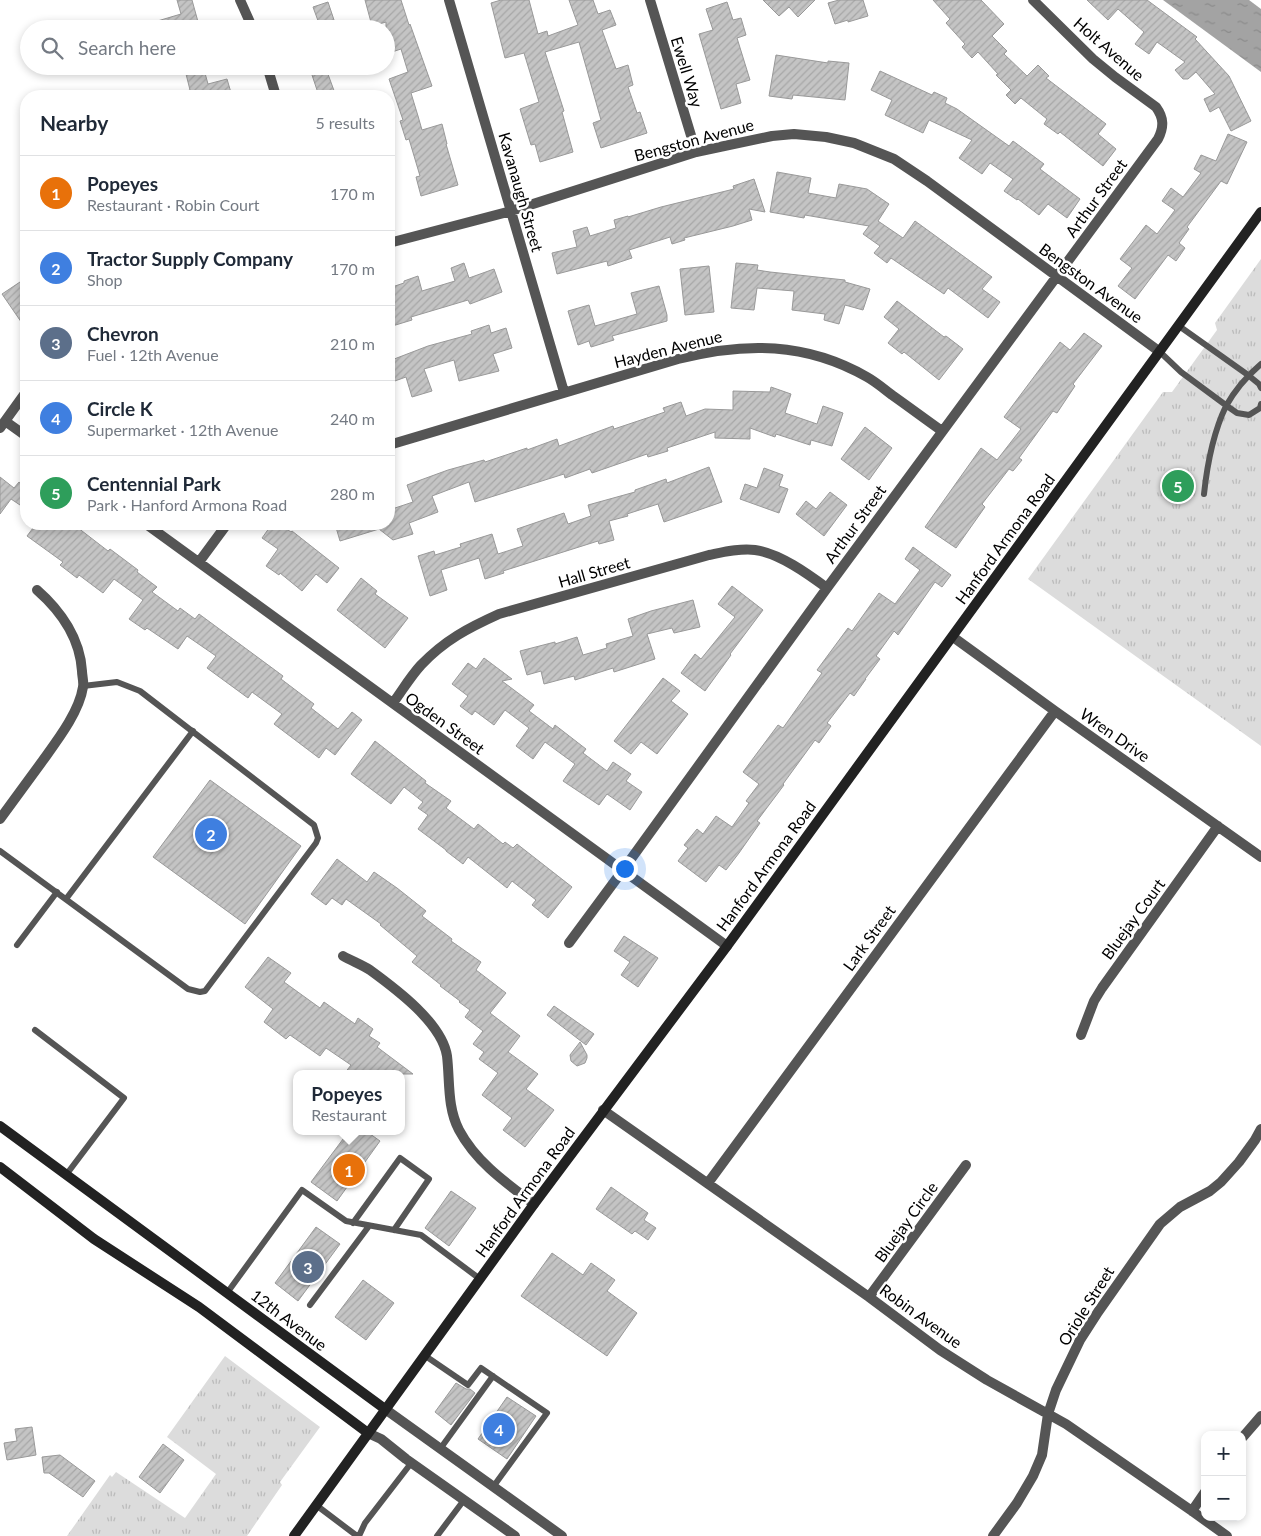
<!DOCTYPE html>
<html lang="en">
<head>
<meta charset="utf-8">
<style>
	:root { --surface:#fff; --page:#f2f2f3; --text:#1f2937; --muted:#747a83; --line:#e0e1e3; --accent:#b45309 }
	body { margin:0; font-family:Lato,sans-serif; background:var(--page); color:var(--text) }
	.controls { position:absolute; right:15px; bottom:15px; display:grid; overflow:hidden; border-radius:10px; box-shadow:0 2px 8px #0003 }
	.controls button { width:45px; height:45px; display:grid; place-items:center; padding:0; border:0; border-bottom:1px solid var(--line); background:var(--surface); color:var(--text); font:25px sans-serif }
	.you { position:absolute; left:624px; top:868px; width:18px; height:18px; margin:-12px; border:4px solid #fff; border-radius:50%; background:#1a73e8; box-shadow:0 0 0 8px #1a73e833 }
	.badge { display:grid; place-items:center; width:32px; height:32px; border-radius:50%; background:var(--accent); color:#fff; font-size:16px; font-weight:700 }
	.pin { position:absolute; translate:-50% -50%; border:2px solid #fff; box-shadow:0 1px 5px #0006 }
	.popup { position:absolute; left:293px; top:1070px; width:112px; height:65px; box-sizing:border-box; display:grid; place-content:center; border-radius:10px; background:var(--surface); filter:drop-shadow(0 1px 4px #0005); font-size:16px; white-space:nowrap; color:var(--muted) }
	.popup b { font-size:19px; color:var(--text) }
	.popup::after { content:''; position:absolute; left:50%; top:100%; margin-left:-10px; border:10px solid transparent; border-top-color:var(--surface) }
	.list { margin:0; padding:0; list-style:none }
	h2 { display:flex; justify-content:space-between; align-items:center; height:65px; margin:0; padding:0 20px; font-size:21px }
	h2 small { font-size:16px; font-weight:400; color:var(--muted) }
	.list li { display:grid; grid-template-columns:32px 1fr auto; gap:15px; align-items:center; box-sizing:border-box; height:75px; padding:0 20px; border-top:1px solid var(--line) }
	.list b { display:block; font-size:19px; white-space:nowrap }
	.list p { margin:0; font-size:16px; white-space:nowrap; color:var(--muted) }
	.list em { font-size:16px; font-style:normal; color:var(--muted) }
	.icon { flex:none; width:28px; height:28px; fill:none; stroke:currentColor; stroke-width:2; stroke-linecap:round; stroke-linejoin:round }
	.map { position:relative; flex:none; width:1261px; height:1536px; overflow:hidden }
	.search { position:absolute; background:var(--surface); box-shadow:0 2px 8px #0003; left:20px; top:20px; width:375px; height:55px; display:flex; align-items:center; gap:12px; box-sizing:border-box; padding:0 18px; border-radius:28px; color:var(--muted); font-size:19px }
	.panel { position:absolute; background:var(--surface); box-shadow:0 2px 8px #0003; left:20px; top:90px; width:375px; height:440px; border-radius:20px }
	.map>svg:first-child { display:block }
</style>
</head>
<body>
<div class="map">
<svg width="1261" height="1536" viewBox="0 0 1261 1536">
	<defs>
		<pattern id="grass-tufts" width="24" height="20" patternUnits="userSpaceOnUse" patternTransform="scale(1.25)"><rect width="24" height="20" fill="#dcdcdc"/><path d="M3 7l-1-3M5 7V3M7 7l1-3M15 17l-1-3M17 17v-4M19 17l1-3" fill="none" stroke="#bbb"/></pattern>
		<pattern id="water-ripples" width="26" height="14" patternUnits="userSpaceOnUse" patternTransform="scale(1.25)"><rect width="26" height="14" fill="#a3a3a3"/><path d="M2 4q2-2 4 0t4 0M15 11q2-2 4 0t4 0" fill="none" stroke="#8b8b8b"/></pattern>
		<pattern id="building-hatch" width="6" height="6" patternUnits="userSpaceOnUse" patternTransform="scale(1.25)"><rect width="6" height="6" fill="#c4c4c4"/><path d="M-1 1l2-2M0 6l6-6M5 7l2-2" fill="none" stroke="#a7a7a7"/></pattern>
	</defs>
	<rect width="100%" height="100%" fill="#fff"/>
	<path fill="url(#grass-tufts)" d="M1261,259v487l-233,-167 135,-187h9l45,-62 -2,-7z
		M225,1356l95,71 -40,55 2,3 -35,51h-180l43,-61 2,2 4,-5 69,46 31,-44 -49,-37z"/>
	<path fill="url(#water-ripples)" d="M1163,0h86l12,9v63z"/>
	<path fill="url(#building-hatch)" stroke="#999" d="M177,0h15l8,29h-56v-4l37,-11z
		M365,0h36l8,25 1,-1 22,62 -21,7 7,23 4,14 20,-6 5,20h-1l12,41 -37,11 -5,-19 4,-1 -11,-37 -3,1 -6,-19 3,-1 -14,-41 19,-7 -7,-23 -15,5v-32l-14,4z
		M501,0h28l9,34 9,-3 1,5 30,-11 -9,-25h24l5,14 12,-4 6,15 -14,5 14,39 12,-4 5,20 -5,2 9,26 3,-1 7,21 -46,15 -8,-25 8,-3 -22,-78 -34,10 19,59 -2,1 11,40 -33,10 -5,-18 -4,1 -11,-36 19,-7 -15,-49 -19,5 -14,-55z
		M763,0h52l-17,17 -9,-10 -10,9z
		M839,0h24l5,16 -20,6v-2l-13,4 -7,-21z
		M933,0h48l23,24 -12,12 15,15 -3,3 23,22 11,-11 11,11 -3,2 60,46 -8,10 18,15 -13,17 -43,-34 -2,2 -14,-10 3,-5 -26,-21 -6,6 -9,-9 5,-5 -15,-15 2,-1 -20,-22 -6,6 -10,-11 3,-3 -19,-21 4,-4z
		M1087,0h60l50,37 -2,2 34,37 22,45 -20,10 -12,-24 -9,5 -6,-13 11,-5 -19,-22 -8,7h-5l-8,-9 10,-8 -28,-20 -8,12 -14,-10 9,-12 -26,-23 -10,11z
		M328,2l9,27h-16l-8,-22z
		M727,2l6,18 8,-2 5,17 -9,3 13,42 -14,4 5,19 -20,6 -22,-75 14,-4 -7,-21z
		M776,55l52,8v-2l21,2 -4,37 -52,-5 -1,4 -23,-3z
		M184,66h19l5,18 19,-5 5,17h-52v-3l10,-3z
		M309,66h16l11,30h-17z
		M880,71l52,24 2,-3 13,6 -2,5 12,6 52,37 4,-5 31,23 -4,5 40,30 -13,19 -19,-14 -9,11 -21,-16 -1,1 -13,-9 9,-12 -23,-16 -8,11 -23,-16 13,-18 -43,-20 -6,13 -38,-18 7,-15 -21,-10z
		M1228,134l19,8 -20,42 -6,-3 -34,46 2,2 -10,14 6,5 -9,13 -8,-6 -33,44 -17,-13 14,-18 -12,-9 26,-34 11,9 18,-24 -13,-9 9,-13 12,9 18,-24 -7,-4 7,-14 15,6z
		M777,172l34,6 -3,15 28,5 3,-14 28,5 22,15 -11,17 25,17 12,-17 77,56 -10,12 18,13 -12,16 -40,-30 -4,6 -53,-36 -4,5 -13,-10 6,-7 -17,-12 6,-8 -64,-11 -1,3 -34,-6z
		M754,179l11,33 -16,-3 3,11 -19,6 -49,12 1,2 -13,4 -2,-7 -41,13 3,8 -24,8 -1,-5 -50,13 -5,-21 25,-6 -4,-16 14,-4 3,9 26,-8 -2,-8 14,-4v1l33,-10 73,-18 -1,-3z
		M464,263l5,15 25,-9 8,23 -32,12 -2,-4 -57,17 1,3 -23,7v-39l15,-5v-2l14,-5 4,15 33,-10 -4,-13z
		M736,263l22,2 -1,5 13,2 75,8v2l25,7 -7,21 -18,-5 -6,19 -15,-4 1,-6 -33,-4 2,-19 -37,-3 -3,22 -23,-2z
		M709,266l5,46 -29,3 -5,-46z
		M26,278v51l-24,-35z
		M659,286l8,29v6l-55,15 2,4 -23,7 -2,-6 -11,4 -10,-34 21,-6 6,21 42,-12 -6,-21z
		M897,301l47,36 2,-1 17,13 -24,31 -35,-28 -2,2 -14,-11 11,-14 -15,-12z
		M489,325l2,8 15,-5 6,20 -19,6 6,17 -40,10 -5,-21 -30,9 8,22 -20,6 -6,-20 -14,5 -3,-10v-11l39,-15 44,-12 -1,-3z
		M1084,333l18,13 -29,38 2,2 -18,27 -4,-2 -34,47 3,2 -9,11 -4,-2 -27,35 3,3 -29,41 -31,-21 56,-79 16,12 24,-31 -17,-12 56,-75 10,8z
		M771,387l20,7 -6,19 32,11 6,-18 20,7 -11,33 -21,-6 -1,5 -34,-11 -1,3 -25,-9v11l-35,-1v-6l-48,16 1,3 -20,6 -1,-3 -55,19 -2,-4 -25,9 -1,-4 -89,28 -6,-20 -37,14 6,16 -29,11 4,11 -20,6 -14,-11 -39,12 -5,-17h54v-14l24,-8 -6,-17 41,-15 36,-10 1,2 42,-14v2l30,-11 2,7 54,-20 1,3 51,-17 -2,-4 18,-6 5,14 19,-7 28,1v-19l37,1z
		M865,427l27,21 -23,32 -28,-21z
		M709,467l13,35 -58,20 -6,-18 -31,10 1,2 -19,5 5,19 -15,4 -1,-3 -95,30 1,2 -19,6 -6,-21 -38,12 6,20 -17,6 -12,-40 16,-5 1,4 26,-8 -1,-3 32,-10 6,20 25,-8 -6,-17 47,-16 4,11 23,-8 -3,-11 47,-13v-2l31,-11 1,4z
		M764,468l19,7 -4,11 9,3 -9,24 -39,-14 5,-15 12,4z
		M0,477l14,11 5,-6 7,6v8l-6,9 -9,-6 -11,15z
		M830,492l17,13 -23,31 -28,-22 10,-13 10,8z
		M36,524h37l35,27 2,-2 28,21 -1,2 20,15 -5,5 26,19 2,-3 15,11 4,-5 84,62 -2,3 33,25 -3,4 27,21 14,-17 10,8 -27,35 -9,-7 -7,10 -45,-34 8,-10 -30,-22 -4,6 -41,-30 9,-12 -29,-20 -9,13 -31,-21 -2,2 -16,-11 14,-19 -29,-21 -11,14 -24,-18 -2,3 -17,-13 3,-3 -36,-26z
		M272,524h7l12,8 1,-1 47,37 -12,15 -11,-9 -14,17 -22,-18 -1,2 -13,-9 12,-17 -16,-11z
		M913,547l38,28 -9,12 -7,-5 -37,53 -4,-4 -18,25 4,3 -15,20h1l-12,17 -4,-3 -23,30 4,3 -12,17 -4,-3 -32,44 1,1 -27,36 3,2 -21,30 -13,17 -7,-5 -13,17 -28,-21 10,-13 -4,-3 13,-16 6,5 13,-18 16,11 17,-24 -3,-2 13,-17 -16,-12 35,-47 5,3 39,-55 -5,-3 31,-42 4,3 27,-38 16,11 25,-34 -15,-11z
		M361,578l16,13 -2,3 33,24 -23,30 -48,-38z
		M732,586l31,24 -33,44 1,1 -26,36 -24,-18 14,-19 6,5 34,-42 -17,-13z
		M693,600l7,27 -26,6 -2,-5 -25,6 8,25 -41,13 -1,-4 -38,12 -1,-4 -30,8 -3,-13 -14,4 -7,-24 35,-9v2l22,-7 6,18 24,-7 -1,-4 27,-8 -5,-17 23,-8z
		M484,658l28,21 -10,2 32,24 -5,6 24,18 2,-4 31,24 -3,4 24,18 6,-9 18,12 -5,7 16,11 -12,18 -23,-16 -8,11 -36,-24 12,-17 -30,-22 -12,17 -17,-13 13,-18 -24,-18 -11,15 -19,-14 -3,4 -12,-9 8,-10 -16,-12 16,-21 8,6z
		M663,678l17,13 -9,10 17,13 -31,40 -16,-12 -10,12 -17,-13z
		M375,741l51,40 -1,2 26,18 -5,7 28,21 4,-5 25,20 2,-2 8,6 4,-4 55,43 -24,31 -16,-13 4,-5 -24,-19 -5,7 -39,-31 -5,7 -17,-13v-1l-28,-21 10,-14 -10,-7 5,-6 -19,-15 -13,17 -40,-30z
		M210,780l91,66 -56,78 -92,-67z
		M337,859l30,23 7,-10 23,16 29,23 -4,5 30,23 -1,2 30,21 -5,8 30,23 -16,20 30,23 -12,16 30,22 -12,15 28,21 -29,37 -22,-17 9,-12 -30,-23 16,-22 -19,-14 5,-7 -11,-8 10,-13 -18,-14 5,-7 -11,-8 1,-1 -20,-15 1,-1 -29,-23 5,-6 -37,-31 1,-1 -35,-25 -4,6 -10,-7 -6,7 -15,-11z
		M624,936l34,22 -20,29 -17,-12 9,-13 -16,-11z
		M268,957l23,16 -7,9 36,26 4,-6 31,22 3,-6 15,11 -4,7 11,7 -3,4 36,27h-69l7,-9 -25,-17 -6,8 -30,-21 -4,4 -22,-17 9,-13 -28,-22z
		M554,1006l40,28 -8,11 -39,-30z
		M580,1042l7,13v3l-2,5 -8,3 -6,-5 -1,-6z
		M349,1131h17l14,10 -43,60 -26,-19z
		M611,1187l37,26 -4,7 12,8 -8,12 -13,-9 -3,3 -36,-25z
		M451,1191l25,17 -27,38 -24,-18z
		M316,1227l24,17 -42,57 -23,-18z
		M552,1253l31,22 8,-12 24,17 -8,11 30,22 -30,43 -86,-60z
		M363,1280l31,23 -28,37 -31,-23z
		M456,1383l10,6h4l5,4 -24,32 -16,-13z
		M507,1397l29,19 -29,43 -29,-20z
		M32,1427l4,28 -29,5 -3,-17 13,-2 -2,-12z
		M163,1444l21,16 -24,33 -21,-16z
		M60,1455l35,26 -12,16 -34,-24h-5l-2,-16z"/>
	<g fill="none" stroke-linecap="round" stroke-linejoin="round">
		<path stroke="#555" stroke-width="6" d="M1179,326l69,49 11,9 2,4
			M1160,352l21,20 46,34 10,7 12,2 11,-7 1,-4
			M1204,494c3,-28 10,-63 22,-88 9,-16 22,-31 35,-42
			M0,851l188,138 12,3 5,-1 111,-148 2,-5 -4,-13 -174,-134 -23,-9 -34,4
			M66,899l127,-168
			M17,945l40,-53
			M35,1030l89,68 -58,77
			M353,1223l47,-65 29,21 -35,51
			M227,1293l75,-103 44,31 75,14 59,44
			M310,1305l59,-79
			M424,1355l44,30 13,-17 66,45 -54,74
			M440,1449l53,-73
			M316,1505l41,31
			M359,1536l6,-13 47,-61
			M437,1536l27,-36"/>
		<path stroke="#555" stroke-width="10" d="M240,0l13,29
			M449,0l115,392
			M650,0l46,152
			M267,66l9,30
			M389,243l122,-32 185,-59 76,-16 22,-2 32,3 28,6 40,16 33,22 233,171
			M5,421l21,15
			M0,428l26,-36
			M389,445l289,-86c67,-17 128,-17 189,18 9,5 17,12 25,18 17,12 33,24 50,36
			M146,524l581,422
			M199,562l28,-38
			M953,637l102,74 206,146
			M393,703c9,-12 17,-26 28,-38 24,-25 47,-37 78,-51l210,-59c15,-3 31,-7 46,-5 24,3 53,24 72,38
			M0,819c14,-19 27,-37 41,-56 15,-21 38,-50 42,-76 1,-5 -1,-11 -1,-16 -2,-32 -21,-60 -45,-81
			M569,943l54,-73 204,-282 331,-449c6,-12 6,-21 -2,-32l-41,-30 -22,-18 -60,-59
			M343,956c9,5 19,9 27,14 26,19 72,53 77,86 3,25 0,51 12,74 17,32 47,53 75,74
			M1081,1035l13,-34 8,-13 116,-162
			M603,1110l266,187 71,53 47,30 79,44 126,87 35,25
			M708,1183l347,-472
			M869,1297l97,-132
			M1242,1438l19,-22
			M1192,1511l13,-19
			M993,1536l24,-33 16,-27 9,-21 6,-41 8,-24 24,-50 18,-28 62,-88 20,-17 30,-16 11,-9 18,-20 16,-22 6,-11"/>
		<path stroke="#555" stroke-width="10" d="M385,1409l177,127
			M368,1433l13,6 25,20 109,77"/>
		<path stroke="#222" stroke-width="10" d="M0,1126l385,283
			M0,1167l94,72 105,68 169,126
			M294,1536l240,-332 193,-258 534,-734"/>
	</g>
	<g text-anchor="middle" stroke-width="5" stroke-linejoin="round" paint-order="stroke">
		<g font-size="16" fill="#000" stroke="#fff">
			<text transform="translate(1109 49) rotate(41)" y="6">Holt Avenue</text>
			<text transform="translate(687 72) rotate(73)" y="6">Ewell Way</text>
			<text transform="translate(694 140) rotate(-15)" y="6">Bengston Avenue</text>
			<text transform="translate(521 192) rotate(74)" y="6">Kavanaugh Street</text>
			<text transform="translate(1096 198) rotate(-54)" y="6">Arthur Street</text>
			<text transform="translate(1091 283) rotate(36)" y="6">Bengston Avenue</text>
			<text transform="translate(668 349) rotate(-14)" y="6">Hayden Avenue</text>
			<text transform="translate(855 524) rotate(-54)" y="6">Arthur Street</text>
			<text transform="translate(1005 539) rotate(-54)" y="6">Hanford Armona Road</text>
			<text transform="translate(594 572) rotate(-16)" y="6">Hall Street</text>
			<text transform="translate(445 723) rotate(36)" y="6">Ogden Street</text>
			<text transform="translate(1115 735) rotate(35)" y="6">Wren Drive</text>
			<text transform="translate(766 866) rotate(-54)" y="6">Hanford Armona Road</text>
			<text transform="translate(1133 919) rotate(-54)" y="6">Bluejay Court</text>
			<text transform="translate(869 938) rotate(-54)" y="6">Lark Street</text>
			<text transform="translate(525 1192) rotate(-54)" y="6">Hanford Armona Road</text>
			<text transform="translate(906 1222) rotate(-54)" y="6">Bluejay Circle</text>
			<text transform="translate(1086 1306) rotate(-58)" y="6">Oriole Street</text>
			<text transform="translate(921 1316) rotate(36)" y="6">Robin Avenue</text>
			<text transform="translate(289 1320) rotate(37)" y="6">12th Avenue</text>
		</g>
	</g>
</svg>
<div class="controls">
<button>+</button>
<button>−</button>
</div>
<div class="you"></div>
<div class="pin badge" style="left:349px;top:1170px;background:#e8710a">1</div>
<div class="popup"><b>Popeyes</b>Restaurant</div>
<div class="pin badge" style="left:211px;top:834px;background:#3f7fe0">2</div>
<div class="pin badge" style="left:308px;top:1267px;background:#5c6f8a">3</div>
<div class="pin badge" style="left:499px;top:1429px;background:#3f7fe0">4</div>
<div class="pin badge" style="left:1178px;top:486px;background:#2e9e5b">5</div>
<div class="search"><svg class="icon" aria-label="search" viewBox="0 0 24 24"><circle cx="10" cy="10" r="6"/><path d="M15 15l6 6"/></svg>Search here</div>
<section class="panel">
<h2>Nearby<small>5 results</small></h2>
<ul class="list">
<li><span class="badge" style="background:#e8710a">1</span><div><b>Popeyes</b><p>Restaurant · Robin Court</p></div><em>170 m</em></li>
<li><span class="badge" style="background:#3f7fe0">2</span><div><b>Tractor Supply Company</b><p>Shop</p></div><em>170 m</em></li>
<li><span class="badge" style="background:#5c6f8a">3</span><div><b>Chevron</b><p>Fuel · 12th Avenue</p></div><em>210 m</em></li>
<li><span class="badge" style="background:#3f7fe0">4</span><div><b>Circle K</b><p>Supermarket · 12th Avenue</p></div><em>240 m</em></li>
<li><span class="badge" style="background:#2e9e5b">5</span><div><b>Centennial Park</b><p>Park · Hanford Armona Road</p></div><em>280 m</em></li>
</ul>
</section>
</div>
</body>
</html>
